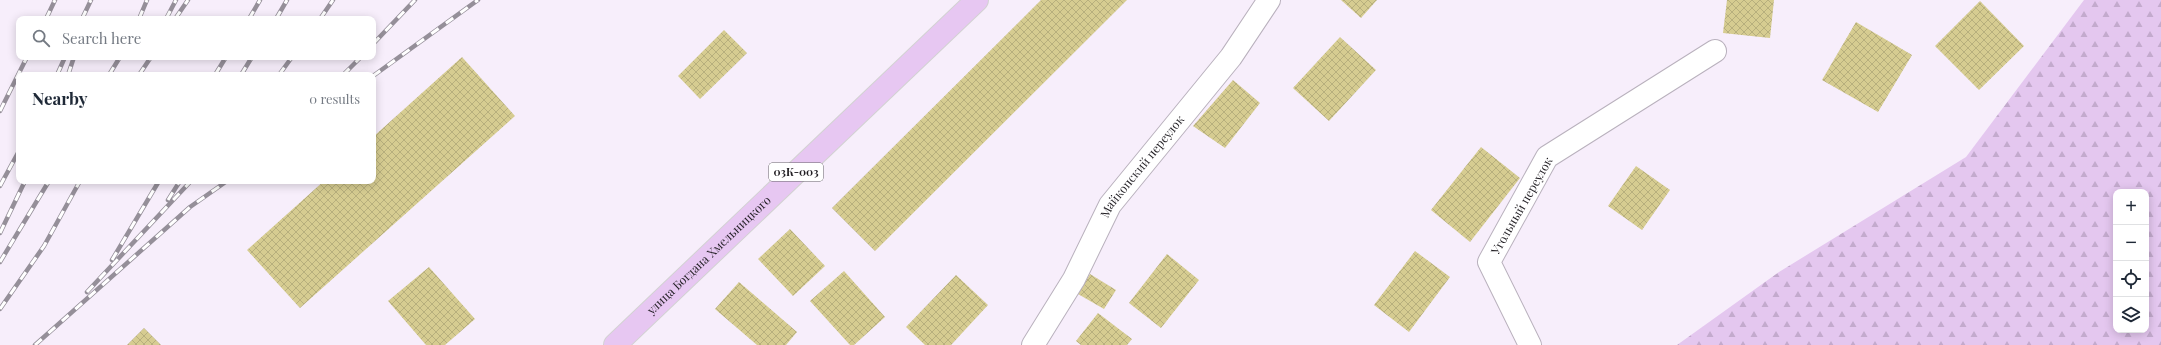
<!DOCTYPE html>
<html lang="en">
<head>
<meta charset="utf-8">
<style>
	:root { --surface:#fff; --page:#f6f6f7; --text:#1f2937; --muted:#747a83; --line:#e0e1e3 }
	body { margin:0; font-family:"Playfair Display",serif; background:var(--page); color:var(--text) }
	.controls { position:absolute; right:12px; bottom:12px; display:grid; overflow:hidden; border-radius:8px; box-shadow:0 2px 10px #0003 }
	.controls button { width:36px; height:36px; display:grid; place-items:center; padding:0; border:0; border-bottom:1px solid var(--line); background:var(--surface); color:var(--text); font:20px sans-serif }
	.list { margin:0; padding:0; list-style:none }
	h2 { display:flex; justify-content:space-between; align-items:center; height:52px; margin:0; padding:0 16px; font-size:17px }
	h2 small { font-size:13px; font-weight:400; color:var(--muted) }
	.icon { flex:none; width:22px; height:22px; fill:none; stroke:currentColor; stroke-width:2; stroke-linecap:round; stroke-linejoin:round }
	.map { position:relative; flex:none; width:2161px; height:345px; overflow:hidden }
	.search { position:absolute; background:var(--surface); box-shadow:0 2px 10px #0003; left:16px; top:16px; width:360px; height:44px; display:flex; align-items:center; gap:10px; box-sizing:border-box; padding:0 14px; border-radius:8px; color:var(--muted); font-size:15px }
	.panel { position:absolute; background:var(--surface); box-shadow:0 2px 10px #0003; left:16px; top:72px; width:360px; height:112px; border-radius:8px }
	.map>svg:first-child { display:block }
</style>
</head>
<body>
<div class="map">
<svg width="2161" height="345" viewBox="0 0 2161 345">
	<defs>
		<pattern id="forest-firs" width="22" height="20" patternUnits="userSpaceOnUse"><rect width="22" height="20" fill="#e4c7ef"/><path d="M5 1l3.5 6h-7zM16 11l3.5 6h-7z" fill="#c3aacd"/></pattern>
		<pattern id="building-cross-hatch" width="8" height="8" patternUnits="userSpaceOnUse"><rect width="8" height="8" fill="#d6cc91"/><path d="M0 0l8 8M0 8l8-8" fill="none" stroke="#b7af7d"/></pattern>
	</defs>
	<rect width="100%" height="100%" fill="#f7eefb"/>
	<path fill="url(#forest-firs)" fill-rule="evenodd" d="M2084,0h77v345h-484l102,-73 187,-115zM2116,192h30v138h-30z"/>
	<path fill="url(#building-cross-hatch)" d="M1041,0h86l-252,251 -43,-43z
		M1341,0h36l-16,18z
		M1727,0h47l-4,38 -47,-5z
		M1980,1l44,45 -45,44 -44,-44z
		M1856,22l56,33 -34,57 -56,-32z
		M724,30l23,23 -47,46 -22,-23z
		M1340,37l36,33 -47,51 -36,-33z
		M462,57l53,59 -215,192 -53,-58 77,-69h49v-44z
		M1233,80l27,23 -35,45 -32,-22z
		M1481,147l39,31 -50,64 -39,-32z
		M1636,166l34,24 -28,40 -34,-24z
		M790,229l35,37 -32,30 -35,-37z
		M1415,251l35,26 -41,55 -35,-27z
		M1167,254l32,26 -38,48 -32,-25z
		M429,267l46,52 -30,26h-19l-38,-44z
		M844,271l41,46 -31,28h-4l-40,-44z
		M1090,274l26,16 -12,19 -26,-15z
		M956,275l32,30 -37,40h-26l-19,-18z
		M739,282l58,50 -11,13h-29l-42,-36z
		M1098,313l34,26 -5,6h-46l-5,-4z
		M144,328l17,17h-34z"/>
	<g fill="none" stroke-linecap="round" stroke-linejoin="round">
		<g stroke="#b9b1bd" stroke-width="24">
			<g id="minor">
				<path id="s1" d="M1033,345l41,-66 36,-74 121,-148 38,-57"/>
				<path d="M1530,345l-41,-83 58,-105 168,-106"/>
			</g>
		</g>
		<g stroke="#d3d2d3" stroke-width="24">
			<g id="major">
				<path id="s2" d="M615,345l362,-345"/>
			</g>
		</g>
		<use href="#minor" stroke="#fff" stroke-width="22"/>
		<use href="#major" stroke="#e7c7f2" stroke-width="22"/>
		<g stroke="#958f99" stroke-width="4.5">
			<path id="rail" d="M46,19l9,-19
				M82,19l9,-19
				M139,19l8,-19
				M166,19l10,-19
				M175,19l13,-19
				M249,19l11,-19
				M276,19l11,-19
				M320,19l13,-19
				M373,44l42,-44
				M57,75l8,-18
				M68,75l6,-18
				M109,75l11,-18
				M139,75l12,-18
				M215,75l11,-18
				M241,75l11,-18
				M279,75l13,-18
				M343,75l18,-18
				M373,76l105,-76
				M0,111l27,-54
				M0,186l19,-35
				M168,200l12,-19
				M0,233l25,-52
				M112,260l47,-79
				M0,262l49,-81
				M87,292l104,-111
				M0,309l44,-63 36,-65
				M35,345l155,-138 37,-26"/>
		</g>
		<use href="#rail" stroke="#fff" stroke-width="3" stroke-dasharray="9" stroke-linecap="butt"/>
	</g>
	<g text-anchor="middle" stroke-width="4" stroke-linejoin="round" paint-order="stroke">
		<rect fill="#fff" stroke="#646266" stroke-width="1" x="769" y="163" width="54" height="18" rx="3"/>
		<g font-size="11" font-weight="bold" fill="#221f24">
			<text x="796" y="176">03К-003</text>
		</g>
		<g font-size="12" fill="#221f24" stroke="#fff">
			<text dy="4" stroke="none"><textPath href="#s1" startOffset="210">Майкопский переулок</textPath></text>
			<text transform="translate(1522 206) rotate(-60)" y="4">Угольный переулок</text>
			<text dy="4" stroke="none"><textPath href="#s2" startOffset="130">улица Богдана Хмельницкого</textPath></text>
		</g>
	</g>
</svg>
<div class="controls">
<button>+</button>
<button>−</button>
<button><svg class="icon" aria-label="locate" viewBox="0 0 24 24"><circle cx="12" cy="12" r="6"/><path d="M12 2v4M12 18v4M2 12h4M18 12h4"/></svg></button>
<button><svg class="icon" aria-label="layers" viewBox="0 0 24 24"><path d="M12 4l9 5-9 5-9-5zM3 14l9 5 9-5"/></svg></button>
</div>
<div class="search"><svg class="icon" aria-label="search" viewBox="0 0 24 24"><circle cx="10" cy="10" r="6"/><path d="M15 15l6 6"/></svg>Search here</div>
<section class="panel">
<h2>Nearby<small>0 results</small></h2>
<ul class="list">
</ul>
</section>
</div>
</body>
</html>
